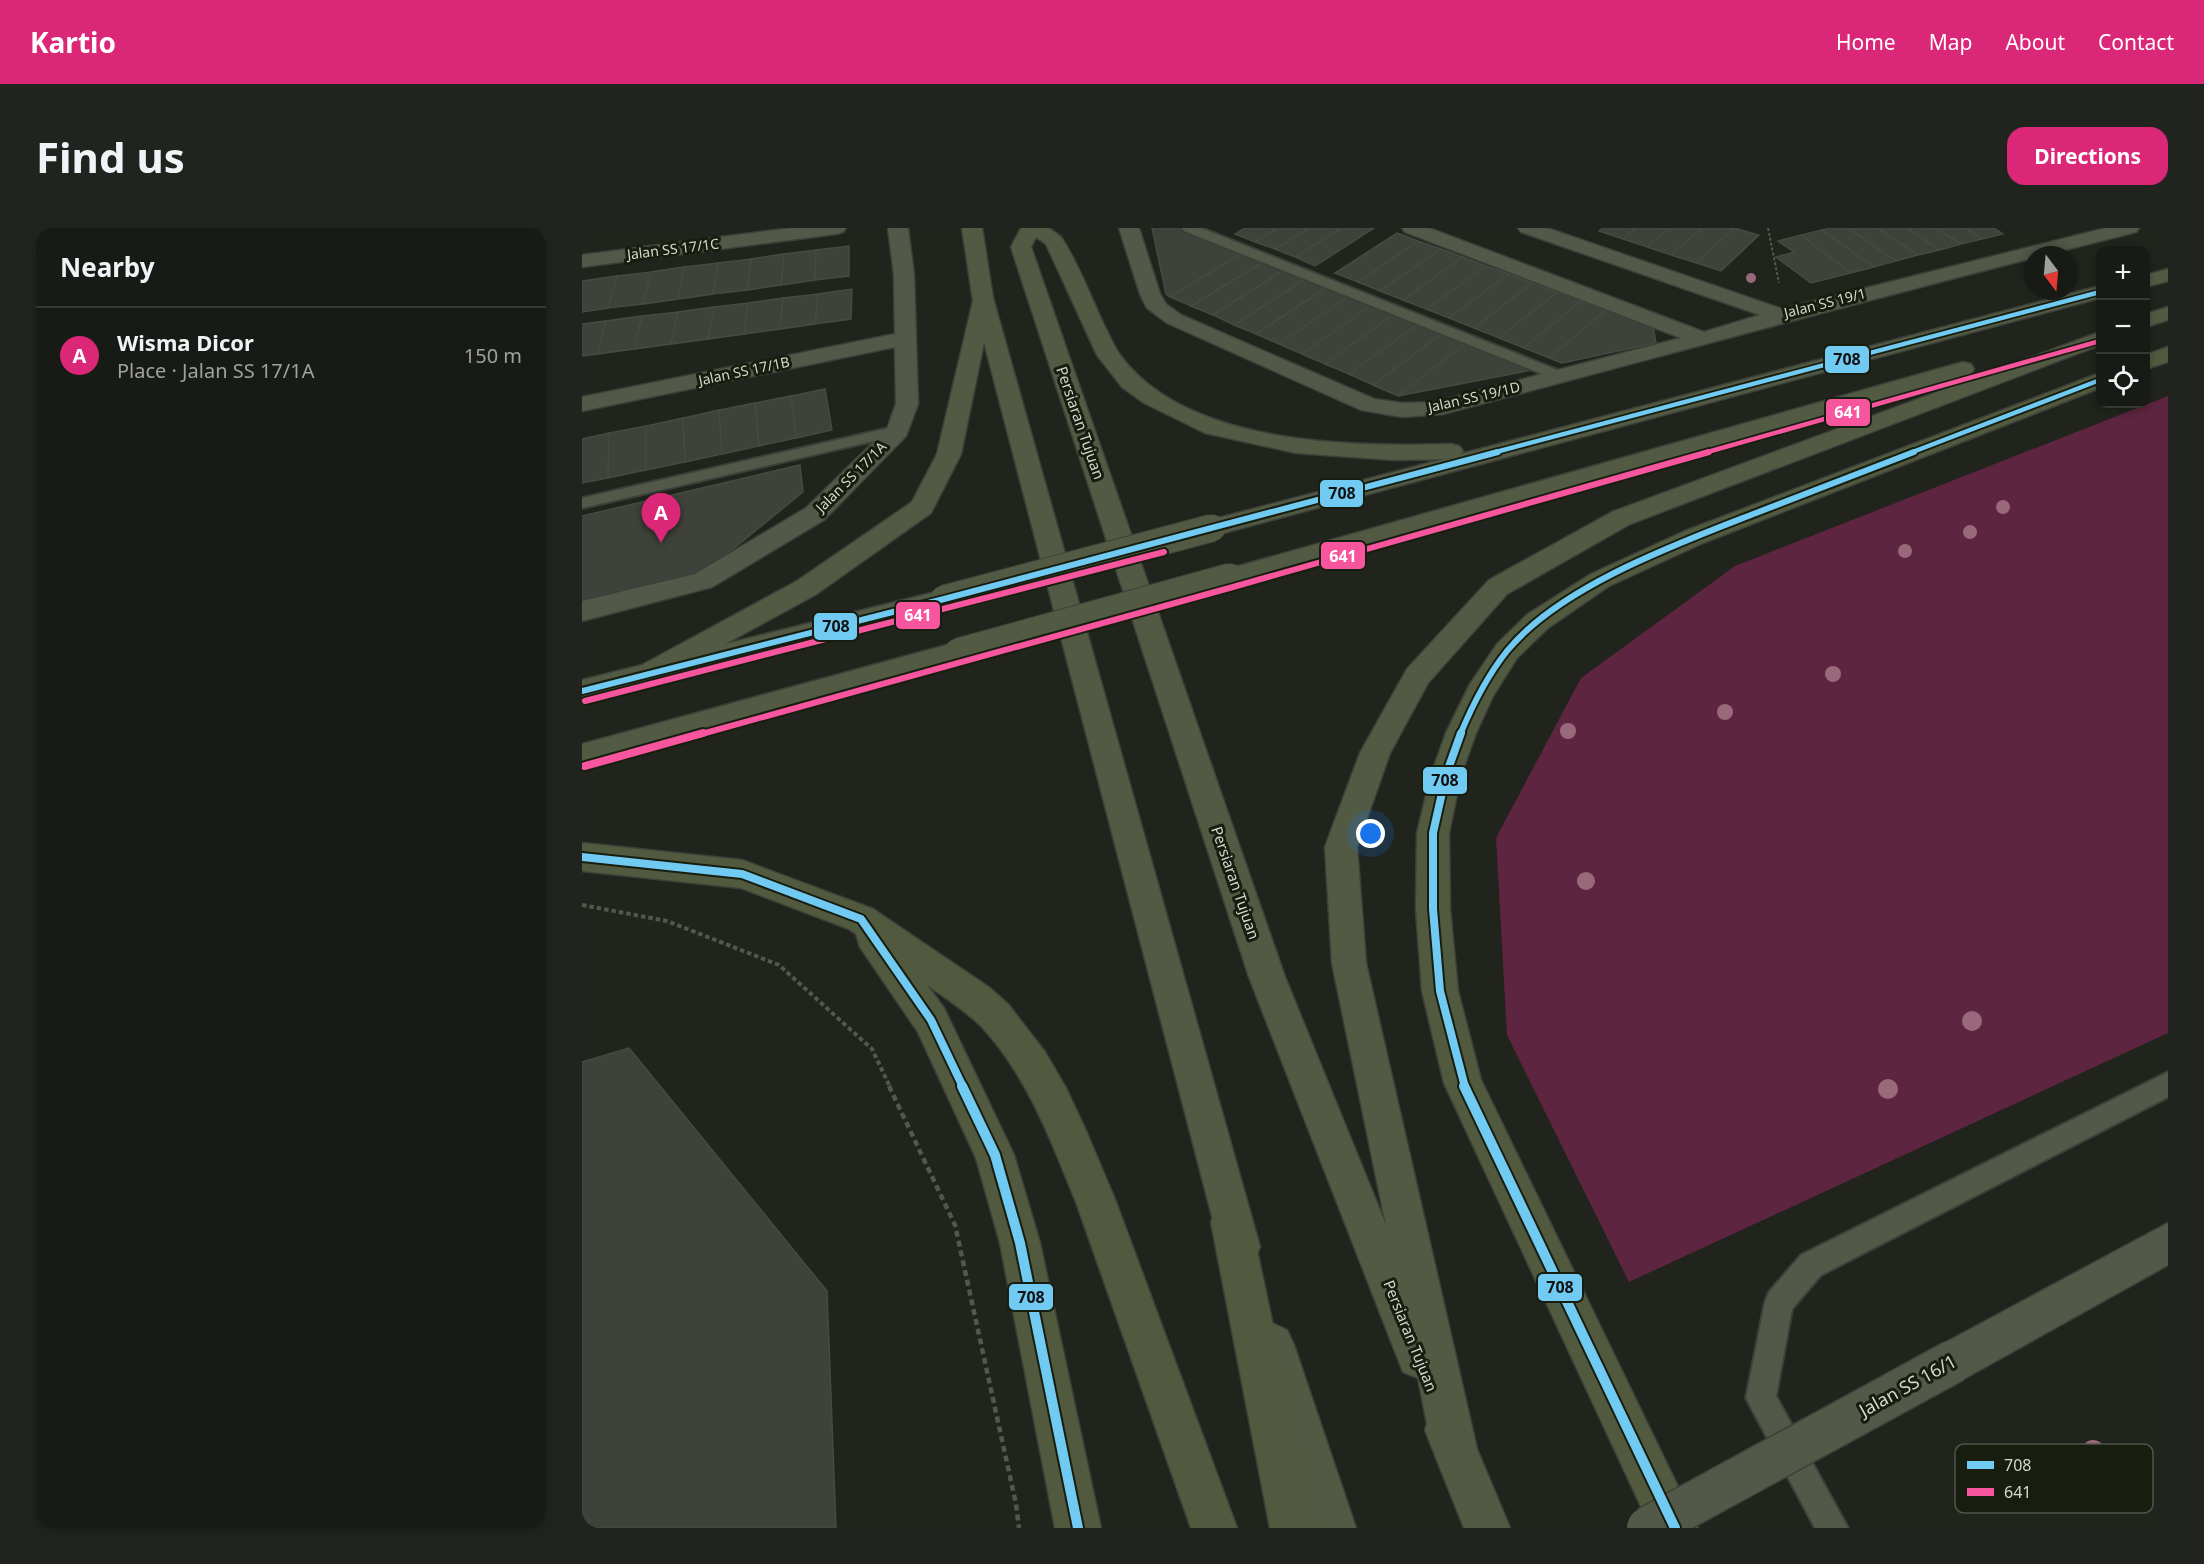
<!DOCTYPE html>
<html lang="en">
<head>
<meta charset="utf-8">
<style>
	:root { --surface:#181b15; --page:#21241e; --text:#f1f3f6; --muted:#9fa1a0; --line:#363934; --accent:#db2777 }
	body { margin:0; font-family:"Noto Sans",sans-serif; background:var(--page); color:var(--text) }
	.controls { position:absolute; right:18px; top:18px; display:grid; overflow:hidden; border-radius:12px; box-shadow:0 3px 9px #0003 }
	.controls button { width:54px; height:54px; display:grid; place-items:center; padding:0; border:0; border-bottom:2px solid var(--line); background:var(--surface); color:var(--text); font:30px sans-serif }
	.compass { position:absolute; left:1442px; top:18px; width:54px; height:54px; border-radius:50%; background:var(--surface); box-shadow:0 3px 9px #0003; rotate:164deg }
	.you { position:absolute; left:789px; top:606px; width:21px; height:21px; margin:-15px; border:4px solid #fff; border-radius:50%; background:#1a73e8; box-shadow:0 0 0 9px #1a73e833 }
	.badge { display:grid; place-items:center; width:39px; height:39px; border-radius:50%; background:var(--accent); color:#fff; font-size:20px; font-weight:700 }
	.pin { position:absolute; translate:-50% -50px; filter:drop-shadow(0 2px 3px #0008) }
	.pin::after { content:''; position:absolute; top:32px; width:21px; height:18px; background:inherit; clip-path:polygon(0 0,100% 0,50% 100%) }
	.list { margin:0; padding:0; list-style:none }
	h2 { display:flex; justify-content:space-between; align-items:center; height:78px; margin:0; padding:0 24px; font-size:26px }
	h2 small { font-size:20px; font-weight:400; color:var(--muted) }
	.list li { display:grid; grid-template-columns:39px 1fr auto; gap:18px; align-items:center; box-sizing:border-box; height:96px; padding:0 24px; border-top:2px solid var(--line) }
	.list b { display:block; font-size:22px; white-space:nowrap }
	.list p { margin:0; font-size:20px; white-space:nowrap; color:var(--muted) }
	.list em { font-size:20px; font-style:normal; color:var(--muted) }
	.icon { flex:none; width:33px; height:33px; fill:none; stroke:currentColor; stroke-width:2; stroke-linecap:round; stroke-linejoin:round }
	.map { position:relative; flex:none; width:1586px; height:1300px; overflow:hidden; border-radius:18px }
	header { display:flex; align-items:center; gap:36px; box-sizing:border-box; height:84px; padding:0 30px; background:var(--accent); color:#fff }
	header strong { font-size:28px }
	nav { display:flex; gap:33px; margin-inline-start:auto; font-size:21px }
	.intro { display:flex; align-items:center; justify-content:space-between; box-sizing:border-box; height:144px; padding:0 36px }
	h1 { margin:0; font-size:42px }
	.button { padding:15px 27px; border-radius:18px; background:var(--accent); color:#fff; font-size:21px; font-weight:700 }
	main { display:flex; gap:36px; padding:0 36px }
	aside { flex:1; background:var(--surface); border-radius:18px; box-shadow:0 3px 9px #0003 }
	.map>svg:first-child { display:block }
</style>
</head>
<body>
<header>
<strong>Kartio</strong>
<nav><a>Home</a><a>Map</a><a>About</a><a>Contact</a></nav>
</header>
<div class="intro"><h1>Find us</h1><a class="button">Directions</a></div>
<main>
<aside>
<h2>Nearby<small></small></h2>
<ul class="list">
<li><span class="badge">A</span><div><b>Wisma Dicor</b><p>Place · Jalan SS 17/1A</p></div><em>150 m</em></li>
</ul>
</aside>
<div class="map">
<svg width="1586" height="1300" viewBox="0 0 1586 1300">
	<rect width="100%" height="100%" fill="#20241c"/>
	<path fill="#5d253f" d="M1586,168v637l-539,249 -122,-247 -11,-197 85,-160 154,-112z"/>
	<path fill="#3e423a" stroke="#464a43" stroke-width="1.5" d="M570,0h27l63,25 -72,44 -4,-3z
		M663,0h33l-23,14 -20,-8z
		M696,0h32l-35,21 -20,-7z
		M728,0h32l-47,29 -20,-8z
		M760,0h32l-59,38 -20,-9z
		M1021,0h33l-13,11 -24,-8z
		M1054,0h33l-22,19 -24,-8z
		M1087,0h33l-31,27 -24,-8z
		M1120,0h32l-38,35 -25,-8z
		M1152,0l25,7 -38,36 -25,-8z
		M1249,0h17l48,33 -22,6 -52,-37z
		M1266,0h29l41,27 -22,6z
		M1295,0h30l33,22 -22,5z
		M1325,0h29l25,16 -21,6z
		M1354,0h29l17,11 -21,5z
		M1383,0h29l9,6 -21,5z
		M1240,2l52,37 -23,6 -50,-38z
		M815,5l21,8 -60,41 -23,-9z
		M1219,7l50,38 -40,10 -35,-26 18,-5 -16,-11z
		M836,13l23,8 -61,42 -22,-9z
		M267,18v30l-34,4 1,-30z
		M859,21l22,8 -60,43 -23,-9z
		M234,22l-1,30 -34,5 3,-31z
		M660,25l21,9 -72,44 -21,-9z
		M202,26l-3,31 -34,5 4,-31z
		M881,29l23,9 -60,43 -23,-9z
		M169,31l-4,31 -34,4 5,-31z
		M681,34l21,8 -71,45 -22,-9z
		M136,35l-5,31 -35,5 6,-32z
		M904,38l23,8 -60,44 -23,-9z
		M102,39l-6,32 -35,5 8,-32z
		M702,42l21,9 -71,46 -21,-10z
		M69,44l-8,32 -35,4 9,-32z
		M927,46l23,9 -58,45 -25,-10z
		M35,48l-9,32 -26,4v-31z
		M723,51l22,8 -71,47 -22,-9z
		M950,55l25,9 -58,46 -25,-10z
		M745,59l22,9 -70,48 -23,-10z
		M270,61l-1,30 -36,5 3,-30z
		M975,64l24,9 -57,47 -25,-10z
		M236,66l-3,30 -35,5 3,-31z
		M767,68l22,9 -69,49 -23,-10z
		M201,70l-3,31 -36,5 4,-31z
		M999,73l25,9 -57,48 -25,-10z
		M166,75l-4,31 -36,5 6,-32z
		M789,77l23,9 -69,50 -23,-10z
		M132,79l-6,32 -37,5 7,-32z
		M1024,82l47,16 3,17 -94,20 -13,-5z
		M96,84l-7,32 -37,5 8,-33z
		M812,86l24,10 -69,50 -24,-10z
		M60,88l-8,33 -37,5 9,-33z
		M24,93l-9,33 -15,2v-32z
		M836,96l24,9 -69,52 -24,-11z
		M860,105l24,10 -68,53 -25,-11z
		M884,115l66,27 -134,26z
		M243,161l7,41 -36,8 -5,-42z
		M209,168l5,42 -37,8 -4,-43z
		M173,175l4,43 -37,8 -3,-44z
		M137,182l3,44 -37,8 -2,-44z
		M101,190l2,44 -39,8v-44z
		M64,198v44l-38,8 1,-45z
		M27,205l-1,45 -26,5v-44z
		M218,237l3,27 -96,78 -125,30v-84z
		M47,820l198,243 9,237h-254v-466z"/>
	<g fill="none" stroke-linecap="round" stroke-linejoin="round">
		<g stroke="#3d4039" stroke-width="4">
			<path id="service" d="M600,0h19l364,145 3,3 -3,3h-10l-371,-148z
				M316,198l8,5 -2,3 -322,74v-10z
				M1586,844v25l-347,178 -29,34 -16,87 72,132h-33l-69,-130 19,-96 4,-10 32,-37z"/>
		</g>
		<g stroke="#3d4039" stroke-width="3">
			<path id="minor" d="M210,0h54l-3,4 -7,2 -254,33v-12z
				M306,0h20l6,47 4,129 -12,32 -82,84 -112,67 -130,34v-20l113,-27 111,-66 81,-79 9,-25 -1,-57 -313,64v-14l313,-63 -1,-59z
				M537,0h20l21,66 6,10 15,11 193,84 28,4 33,-1 246,-64 -276,-106 -3,-4h27l275,104 56,-17 -239,-83 -3,-4h29l235,81 324,-81h33l-3,4 -91,23h-12v3c-197,50 -393,104 -590,156l-41,3 -41,-7 -194,-87 -20,-15 -7,-14z"/>
		</g>
		<g stroke="#3d4039" stroke-width="3">
			<path id="tertiary" d="M1586,995v42l-199,111 -15,7 -15,-7 -7,-15 7,-15z"/>
		</g>
		<g stroke="#3d4039" stroke-width="3">
			<path id="secondary" d="M380,0h20l11,70 267,949 -6,14 -14,6 -14,-6 -6,-14 -236,-905 -23,112 -30,59 -116,82 -90,49 219,-54 10,2 4,7 -4,7 -372,96v-22l60,-15 155,-84 115,-79 25,-48 36,-153z
				M439,0h28l12,9c18,27 30,61 44,90 5,9 9,20 15,28 66,90 230,92 331,89l8,2 4,5 -2,3 639,-168v12l-888,238 -9,-2 -4,-6 4,-6 241,-63 -49,1 -99,-7 -91,-20 -61,-30 -22,-16 -25,-32 -51,-111 -10,-7 -5,10 254,730 101,248 -54,-262 -7,-116 35,-94 47,-84 82,-89 123,-68 488,-180v13l-470,179 -123,70 -79,89 -38,70 -33,94 9,116 111,486 33,79h-46l-39,-98 2,-6 -9,-46 -15,-6 -154,-395 -238,-730z
				M1586,41v12l-22,6v-12z
				M1586,79v13l-22,7v-13z
				M1381,134l8,2 3,5 -3,5 -741,212 -9,-3 -4,-6 4,-6z
				M376,414l10,3 4,7 -4,7 -386,109v-24z
				M690,1095l15,7 7,15 62,183h-46l-60,-183 7,-15z"/>
		</g>
		<g stroke="#3d4039" stroke-width="3">
			<path id="trunk" d="M1586,119v15l-22,7v-14z
				M1518,145v15l-397,155 -94,43 -61,42 -31,30 -24,38 -17,37 -15,42 -12,58 1,76 8,82 23,89 217,448h-47l-207,-445 -22,-92 -6,-82 1,-76 14,-58 15,-42 24,-49 27,-40 31,-30 63,-40 94,-43z
				M0,615l160,17 131,49 117,79 18,16 37,48 21,36 21,45 29,69 121,326h-46l-115,-326c-25,-61 -48,-125 -94,-175 -16,-16 -36,-29 -55,-42l17,23 70,147 26,88 61,285h-46l-55,-285 -24,-85 -58,-126 -58,-85 -4,-13 -7,-5 -108,-41 -159,-17z
				M649,974l14,6 6,14 65,306h-46l-59,-306 6,-14z"/>
		</g>
		<path stroke="#53584c" stroke-width="2" stroke-dasharray="3 2" stroke-linecap="butt" d="M1186,0l11,55"/>
		<path stroke="#53584c" stroke-width="4" stroke-dasharray="4.5 3" stroke-linecap="butt" d="M0,677l85,16 112,44 93,84 18,38"/>
		<path stroke="#53584c" stroke-width="4.5" stroke-dasharray="6 4" stroke-linecap="butt" d="M307,858l66,139 61,279 3,24"/>
		<use href="#service" fill="#535949" fill-rule="evenodd"/>
		<use href="#minor" fill="#535949" fill-rule="evenodd"/>
		<use href="#tertiary" fill="#535949" fill-rule="evenodd"/>
		<use href="#secondary" fill="#525a44" fill-rule="evenodd"/>
		<use href="#trunk" fill="#515a3e" fill-rule="evenodd"/>
		<g stroke="#3d4039" stroke-width="45" stroke-linecap="butt">
			<path id="tertiary-bridge" d="M1066,1300l306,-167"/>
		</g>
		<g stroke="#3d4039" stroke-width="29" stroke-linecap="butt">
			<path id="secondary-bridge" d="M362,371l268,-71
				M376,424l272,-75"/>
		</g>
		<use href="#tertiary-bridge" stroke="#535949" stroke-width="42"/>
		<use href="#secondary-bridge" stroke="#525a44" stroke-width="27"/>
		<g stroke="#181e0f" stroke-width="8">
			<path id="bus-1-far3" d="M910,225l608,-161
				M1328,225l190,-73"/>
		</g>
		<g stroke="#181e0f" stroke-width="10">
			<path id="bus-1-far2" d="M0,463l362,-92 554,-147
				M878,507c12,-29 27,-59 47,-84 53,-65 172,-108 249,-138 53,-20 105,-41 158,-61"/>
		</g>
		<g stroke="#181e0f" stroke-width="12">
			<path id="bus-1-far1" d="M879,505l-15,42 -13,58v76l7,82 25,96
				M0,629l160,17 119,45 70,101 32,67"/>
		</g>
		<g stroke="#181e0f" stroke-width="14">
			<path id="bus-1" d="M380,858l33,69 25,88 58,285
				M882,858l211,442"/>
		</g>
		<g stroke="#181e0f" stroke-width="8">
			<path id="bus-2-far2" d="M1122,225l396,-112"/>
		</g>
		<g stroke="#181e0f" stroke-width="10">
			<path id="bus-2-far1" d="M3,473l579,-149
				M116,507l535,-148 476,-135"/>
		</g>
		<g stroke="#181e0f" stroke-width="12">
			<path id="bus-2" d="M3,538l118,-33"/>
		</g>
		<use href="#bus-1-far3" stroke="#71caf2" stroke-width="4.5"/>
		<use href="#bus-1-far2" stroke="#71caf2" stroke-width="6"/>
		<use href="#bus-1-far1" stroke="#71caf2" stroke-width="8"/>
		<use href="#bus-1" stroke="#71caf2" stroke-width="10"/>
		<use href="#bus-2-far2" stroke="#f7559d" stroke-width="4.5"/>
		<use href="#bus-2-far1" stroke="#f7559d" stroke-width="6"/>
		<use href="#bus-2" stroke="#f7559d" stroke-width="8"/>
	</g>
	<g fill="#9a687b">
		<circle cx="1169" cy="50" r="5"/>
		<circle cx="1421" cy="279" r="7"/>
		<circle cx="1388" cy="304" r="7"/>
		<circle cx="1323" cy="323" r="7"/>
		<circle cx="1251" cy="446" r="8"/>
		<circle cx="1143" cy="484" r="8"/>
		<circle cx="986" cy="503" r="8"/>
		<circle cx="1004" cy="653" r="9"/>
		<circle cx="1390" cy="793" r="10"/>
		<circle cx="1306" cy="861" r="10"/>
		<circle cx="1511" cy="1224" r="12"/>
	</g>
	<g text-anchor="middle" stroke-width="6" stroke-linejoin="round" paint-order="stroke">
		<g font-size="14" fill="#d4d8ce" stroke="#181e0f">
			<text transform="translate(91 21) rotate(-7)" y="5">Jalan SS 17/1C</text>
			<text transform="translate(1243 75) rotate(-14)" y="5">Jalan SS 19/1</text>
			<text transform="translate(162 143) rotate(-12)" y="5">Jalan SS 17/1B</text>
			<text transform="translate(892 169) rotate(-13)" y="5">Jalan SS 19/1D</text>
			<text transform="translate(269 249) rotate(-45)" y="5">Jalan SS 17/1A</text>
		</g>
		<g font-size="15" fill="#d4d8ce" stroke="#181e0f">
			<text transform="translate(498 195) rotate(71)" y="5">Persiaran Tujuan</text>
			<text transform="translate(653 655) rotate(71)" y="5">Persiaran Tujuan</text>
			<text transform="translate(828 1108) rotate(68)" y="5">Persiaran Tujuan</text>
		</g>
		<g font-size="18" fill="#d4d8ce" stroke="#181e0f">
			<text transform="translate(1326 1158) rotate(-29)" y="6">Jalan SS 16/1</text>
		</g>
	</g>
	<rect x="1373" y="1216" width="198" height="69" rx="9" fill="#181e0f" stroke="#505648" stroke-width="1.5"/>
	<rect x="1385" y="1233" width="27" height="8" fill="#71caf2"/>
	<rect x="1385" y="1260" width="27" height="8" fill="#f7559d"/>
	<g font-size="16" fill="#d4d8ce">
		<text x="1422" y="1243">708</text>
		<text x="1422" y="1270">641</text>
	</g>
	<g stroke="#181e0f" stroke-width="2">
		<rect x="1242" y="117" width="46" height="29" rx="6" fill="#71caf2"/>
		<rect x="1243" y="170" width="46" height="29" rx="6" fill="#f7559d"/>
		<rect x="737" y="251" width="45" height="29" rx="6" fill="#71caf2"/>
		<rect x="738" y="313" width="46" height="29" rx="6" fill="#f7559d"/>
		<rect x="313" y="373" width="46" height="29" rx="6" fill="#f7559d"/>
		<rect x="231" y="384" width="45" height="29" rx="6" fill="#71caf2"/>
		<rect x="840" y="538" width="46" height="29" rx="6" fill="#71caf2"/>
		<rect x="955" y="1045" width="46" height="29" rx="6" fill="#71caf2"/>
		<rect x="426" y="1055" width="46" height="28" rx="6" fill="#71caf2"/>
	</g>
	<g font-size="16" text-anchor="middle" font-weight="bold" fill="#fff">
		<text x="1266" y="190">641</text>
		<text x="761" y="334">641</text>
		<text x="336" y="393">641</text>
	</g>
	<g font-size="16" text-anchor="middle" font-weight="bold" fill="#111">
		<text x="1265" y="137">708</text>
		<text x="760" y="271">708</text>
		<text x="254" y="404">708</text>
		<text x="863" y="558">708</text>
		<text x="978" y="1065">708</text>
		<text x="449" y="1075">708</text>
	</g>
</svg>
<div class="controls">
<button>+</button>
<button>−</button>
<button><svg class="icon" aria-label="locate" viewBox="0 0 24 24"><circle cx="12" cy="12" r="6"/><path d="M12 2v4M12 18v4M2 12h4M18 12h4"/></svg></button>
</div>
<svg class="compass" viewBox="-18 -18 36 36"><path d="M0-13l5 13h-10z" fill="#e53935"/><path d="M0 13l5-13h-10z" fill="#9fa1a0"/></svg>
<div class="you"></div>
<div class="pin badge" style="left:79px;top:315px">A</div>
</div>
</main>
</body>
</html>
